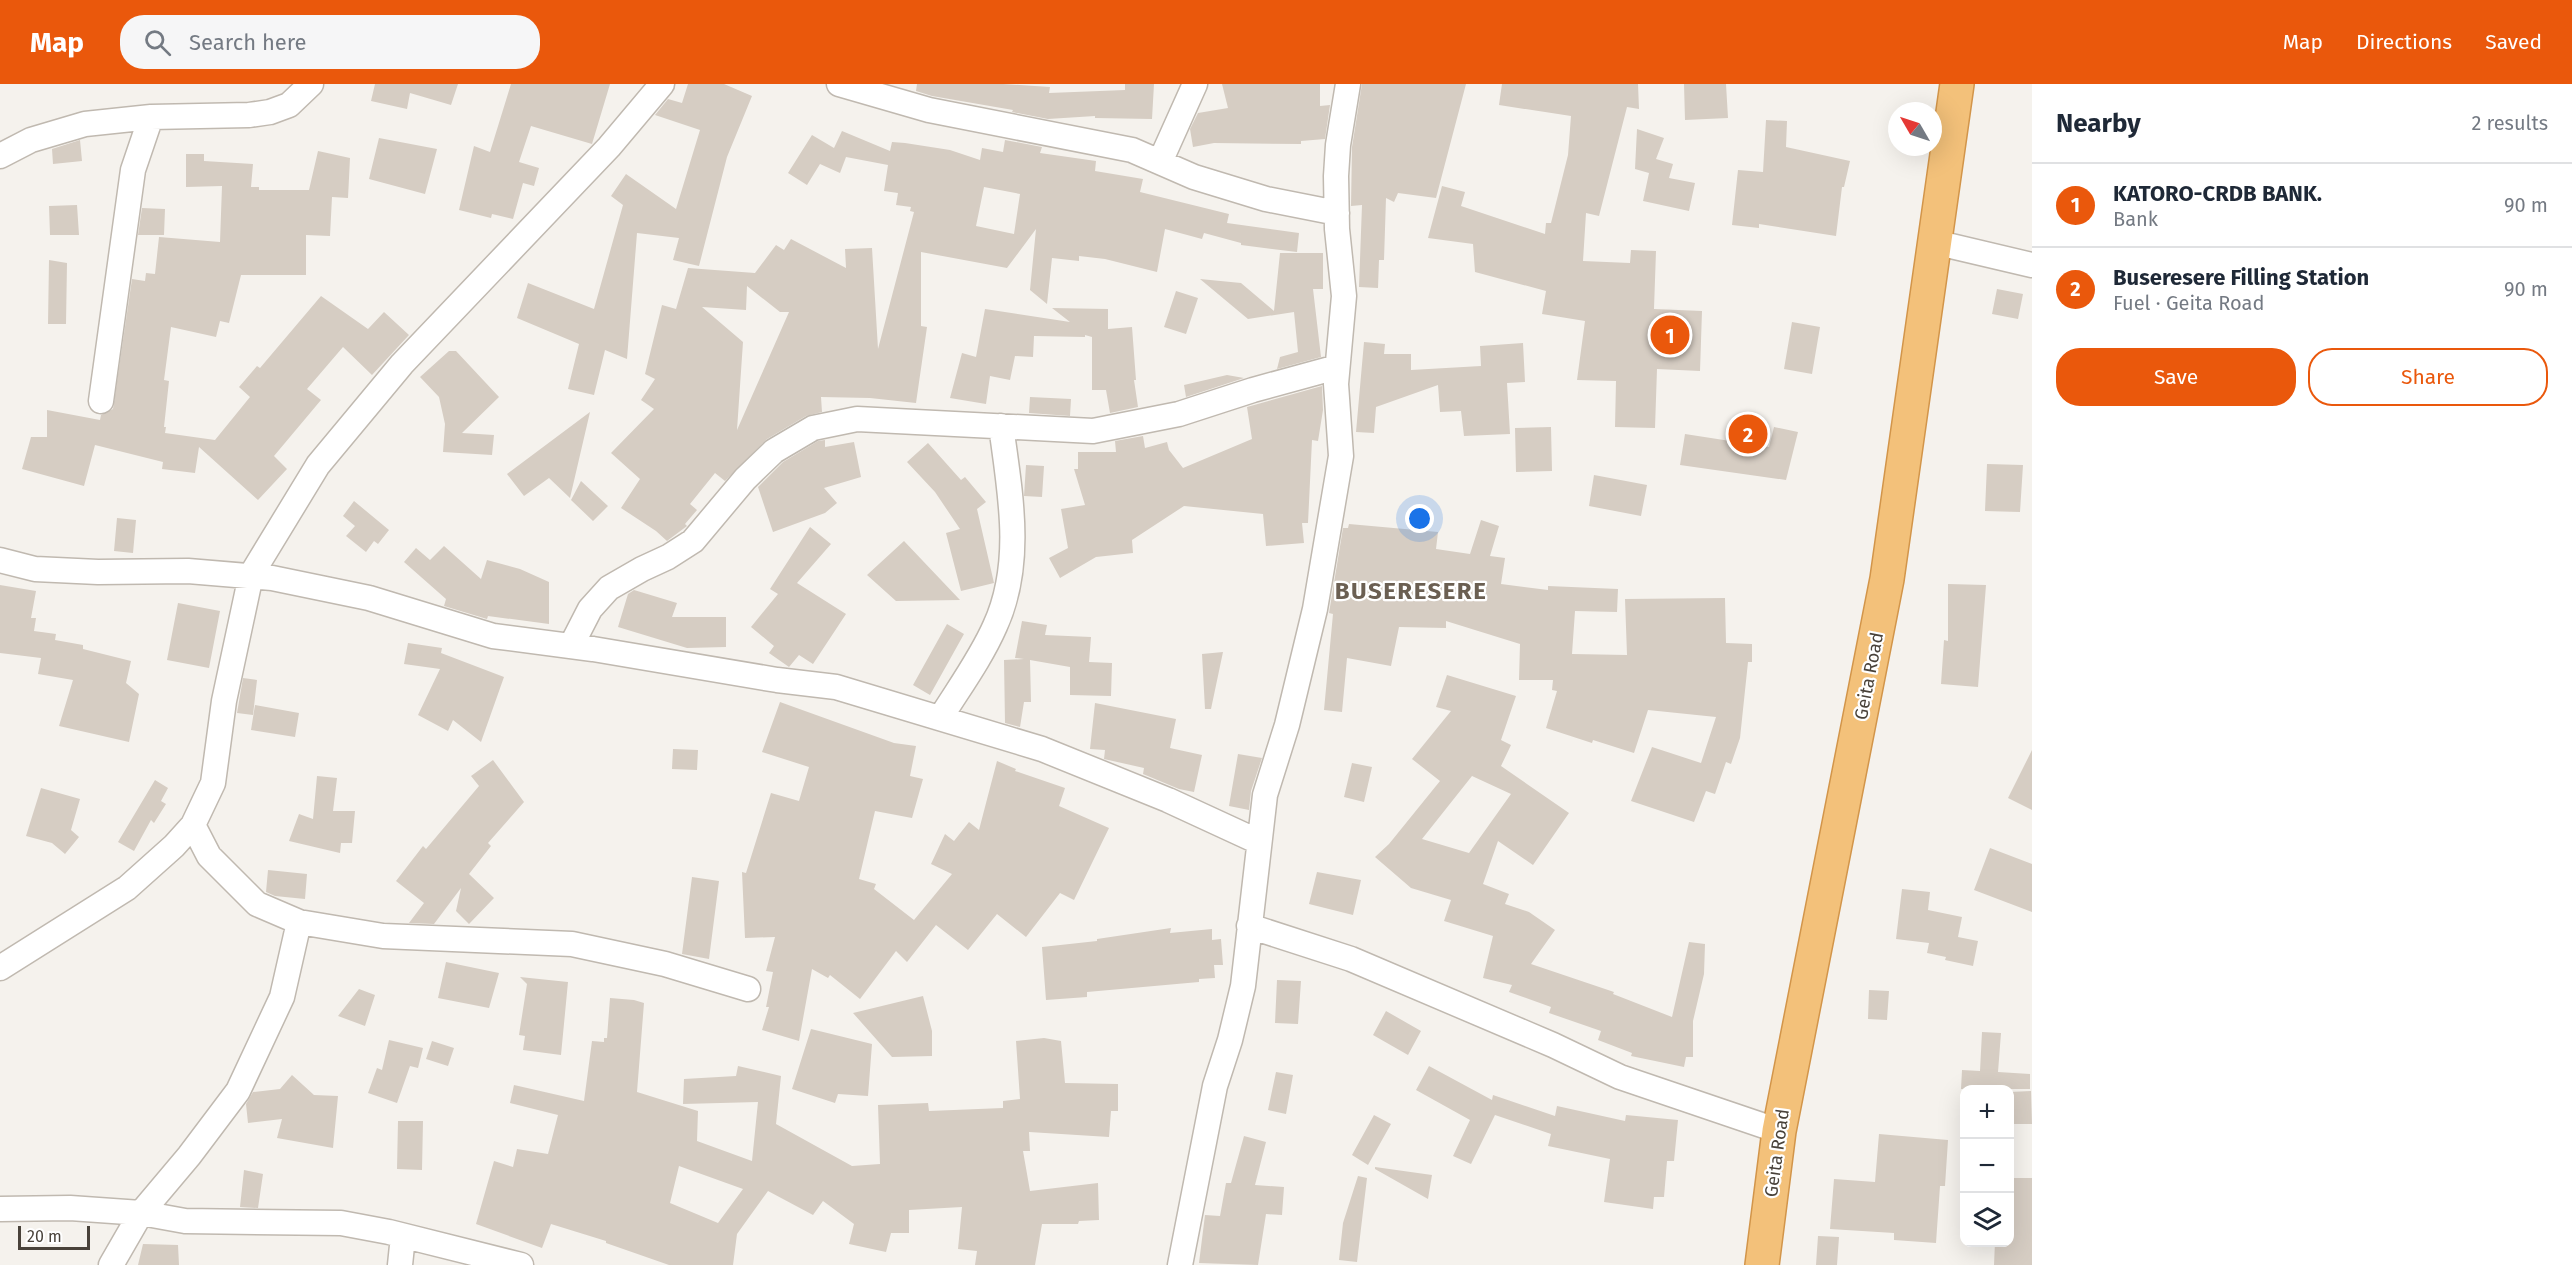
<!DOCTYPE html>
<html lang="en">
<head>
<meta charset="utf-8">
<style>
	:root { --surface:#fff; --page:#f6f6f7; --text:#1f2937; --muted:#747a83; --line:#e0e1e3; --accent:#ea580c }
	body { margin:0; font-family:"Fira Sans",sans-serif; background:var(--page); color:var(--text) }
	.controls { position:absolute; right:18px; bottom:18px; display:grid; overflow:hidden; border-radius:12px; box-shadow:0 6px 24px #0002 }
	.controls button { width:54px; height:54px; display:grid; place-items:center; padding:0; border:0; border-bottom:2px solid var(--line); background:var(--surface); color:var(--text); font:30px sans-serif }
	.compass { position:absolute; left:1888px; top:18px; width:54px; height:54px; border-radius:50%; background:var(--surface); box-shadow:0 6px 24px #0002; rotate:309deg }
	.scale { position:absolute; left:18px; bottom:15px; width:72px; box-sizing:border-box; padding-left:6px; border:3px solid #49423a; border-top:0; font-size:16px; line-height:21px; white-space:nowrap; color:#49423a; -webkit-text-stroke:4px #fff; paint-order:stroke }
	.you { position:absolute; left:1420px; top:435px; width:21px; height:21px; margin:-15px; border:4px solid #fff; border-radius:50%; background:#1a73e8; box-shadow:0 0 0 9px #1a73e833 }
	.badge { display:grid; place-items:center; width:39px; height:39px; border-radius:50%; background:var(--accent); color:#fff; font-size:20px; font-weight:700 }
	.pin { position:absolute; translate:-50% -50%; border:3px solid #fff; box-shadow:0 2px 6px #0006 }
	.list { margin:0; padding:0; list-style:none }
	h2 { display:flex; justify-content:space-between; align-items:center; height:78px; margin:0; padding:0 24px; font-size:26px }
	h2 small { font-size:20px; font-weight:400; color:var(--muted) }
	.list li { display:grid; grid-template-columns:39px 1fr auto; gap:18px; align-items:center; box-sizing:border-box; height:84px; padding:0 24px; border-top:2px solid var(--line) }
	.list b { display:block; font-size:22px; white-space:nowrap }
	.list p { margin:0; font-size:20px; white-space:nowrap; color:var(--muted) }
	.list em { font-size:20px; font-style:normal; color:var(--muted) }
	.actions { display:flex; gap:12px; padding:18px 24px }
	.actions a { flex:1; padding:14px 0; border:2px solid var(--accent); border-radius:24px; text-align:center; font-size:21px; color:var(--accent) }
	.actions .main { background:var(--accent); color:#fff }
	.icon { flex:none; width:33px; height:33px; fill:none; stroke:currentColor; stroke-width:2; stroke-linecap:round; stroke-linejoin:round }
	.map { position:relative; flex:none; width:2032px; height:1181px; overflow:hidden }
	header { display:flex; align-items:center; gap:36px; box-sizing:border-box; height:84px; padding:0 30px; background:var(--accent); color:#fff }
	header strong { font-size:28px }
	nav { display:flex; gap:33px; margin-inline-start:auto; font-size:21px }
	.search { width:420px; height:54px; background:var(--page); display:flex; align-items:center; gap:15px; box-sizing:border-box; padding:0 21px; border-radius:24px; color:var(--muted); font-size:22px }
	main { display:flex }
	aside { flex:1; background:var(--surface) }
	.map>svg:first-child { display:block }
</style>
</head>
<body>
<header>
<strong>Map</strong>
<div class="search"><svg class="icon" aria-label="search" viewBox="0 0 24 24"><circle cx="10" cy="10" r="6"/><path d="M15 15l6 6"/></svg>Search here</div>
<nav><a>Map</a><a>Directions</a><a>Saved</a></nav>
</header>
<main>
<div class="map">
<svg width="2032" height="1181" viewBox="0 0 2032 1181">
	<rect width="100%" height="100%" fill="#f5f2ed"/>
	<path fill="#d6cdc3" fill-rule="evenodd" d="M375,0h83l-7,21 -41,-12 -3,16 -36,-8z
		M511,0h99l-18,60 -61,-18 -12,36 20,6 -5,18 -11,-3 -10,36 -21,-5 -1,4 -32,-8 15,-64 16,6z
		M688,0h36l28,12 -25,61 -28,109 -26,-6 6,-22 -42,-5 -10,126 -22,-9 -11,45 -26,-6 11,-45 -62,-26 11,-35 66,26 29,-104 -12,-9 15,-22 50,35 24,-79 -45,-15 13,-16 14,4z
		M917,0h86l47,3 -1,6 76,-3v-6h29l-2,35 -57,-1v-2l-47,3 -36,-7 1,-2 -81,-14 -16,-5z
		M1222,0h98v22l10,-1 -5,34 -24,2v3l-87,-1 -21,4 -3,-18 8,-16 30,-5z
		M1362,0h104l-30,114 -38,-5 -4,9 -8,-4 -2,62h-5l-1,28 -19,-1 3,-82 -11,1 1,-59z
		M1502,0h136l1,25 -12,-2 -28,109 -13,-3 -3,48 47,2 1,-13 25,1 -2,58 48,2 -2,60 -43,-2 -2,59 -40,-1 1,-46 -39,-1 8,-59 -43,-7 4,-23 -71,-19 -2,-28 -45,-6 14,-52 23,6 -4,14 84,28 1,-11h5l17,-68 3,-39 -72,-11z
		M1684,0h42l2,34 -43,2z
		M1766,36l21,1 -1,26 64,14 -6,26h-2l-6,49 -77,-12v4l-27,-3 6,-55 25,2z
		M1637,45l27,9 -8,21 17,5 -4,14 26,5 -6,28 -46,-10 6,-28 -14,-4z
		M842,47l48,20 2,-9 13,1 45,7 30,10 2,-12 21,4 2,-12 37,7 -2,6 56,8 -1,10 48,8 -3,13 89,22 -2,9 72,10 -2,19 -56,-7v-2l-37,-10 -2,6 -37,-10 -8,43 -52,-13 -26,-3v5l-27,-3 -5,46 -17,-14 6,-61 -29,39 -86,-16v74l6,1 -11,76 -46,-5 -49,-1 1,15 -16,4 -39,23 -42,42 -10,-8 -25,31 7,6 -12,14 2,2 -20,15 -11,-10 -35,-23 19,-29 -29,-26 43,-44 -13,-9 14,-21 -10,-5 17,-69 14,4 12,-41 67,5 21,-28 8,5 7,-11 55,29 -1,-19 27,-1 6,101 36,-137 -4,-1 1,-4 -15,-2 2,-12 -14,-2 4,-26 -42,-8 -6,16 -20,-9 -13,21 -19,-12 24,-38 22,13zM984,103l36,7 -6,40 -38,-8zM747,202l33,26h9l-52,118 6,-88 -41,-35 44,3z
		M379,54l58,11 -12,45 -56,-15z
		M80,56l2,21 -29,3 -1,-15z
		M318,67l32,7 -2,40 -16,-1 -2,39 -24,-1v40h-65l-12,48 -9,-2 -4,16 -45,-10 -7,53 5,1 -5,46h2l-1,6 50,7 35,-43 -11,-10 18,-21 3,2 61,-72 47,33 16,-17 25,23 -37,40 -29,-28 -36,42 14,11 -47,56 13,13 -29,31 -59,-53 -4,26 -33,-4 1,-7 -68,-17 -11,41 -62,-17 9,-32h16v-27l53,10 1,-5 12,-6 19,-130 13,2 1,-8 9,1 4,-37 61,5 2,-56 -36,1v-33h18v7l49,3 -2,23h8v3h50z
		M77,121l2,30h-29l-1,-29z
		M142,124l23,1 -1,26h-26z
		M1280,169h43v36h-10l8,68 -44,12 3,-12 18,-5 -4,-40 -46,7 -48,-40 41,4 33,28z
		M49,176l18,3 -1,61h-18z
		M1997,205l26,5 -5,25 -26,-5z
		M1176,207l22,7 -12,36 -22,-7z
		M1052,224l56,1v20l24,-2 4,53h-2l4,27 -28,6 -4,-23h-14v-53l-7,-2v2l-51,-1 -1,21 -18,-1 -5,24 -20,-4 -4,28 -36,-6 12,-45 14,4 9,-48 85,13z
		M1792,238l28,5 -8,47 -28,-5z
		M1364,258l21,2 -1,10h27v16l70,-4 -1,-20 43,-3 2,39 -18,1 3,51 -46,2 -3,-25 -21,1 -2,-27 -62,22 -2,26 -18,-1z
		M449,267h7l43,46 -37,36 32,2 -2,20 -49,-3 2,-28 -6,-27 -19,-20z
		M1227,291l17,3 -58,19 -2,-12z
		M1322,302l1,24 -5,31 -6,-1 -4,83h-6l2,20 -38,3 -3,-32 -79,-8 -52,34 1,13 -37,4 -36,21 -11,-20 19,-10 -7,-39 24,-4 -11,-36h4v-17h38l-1,-11 28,-5 2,12 22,-6 2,8 14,18 69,-29 -5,-32z
		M1030,313l41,2 -1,17 -41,-3z
		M590,328l-20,86 -21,-20 -25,18 -17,-22z
		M1551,343l1,44 -36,1 -1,-44z
		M1774,343l24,5 -12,48 -106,-15 5,-31 84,13z
		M825,356v7l29,-5 7,35 -37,11 13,15 -12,10 -52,19 -15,-45 25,-25 35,-21z
		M928,359l33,37 4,-3 21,25 -9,7 17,74 -33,8 -15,-58 14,-4 -25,-37 -28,-30z
		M1987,380l36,1 -3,47 -35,-1z
		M1026,381l18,1 -2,31 -18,-1z
		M1594,391l53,10 -6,31 -52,-10z
		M581,397l27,25 -15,15 -22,-21z
		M354,417l35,29 -11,14 -4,-3 -8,11 -20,-16 9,-10 -12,-10z
		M117,434l19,2 -3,33 -19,-2z
		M1481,436l18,6 -9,30 15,2 -4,26 47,6v-4l70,3 -1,23 -42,-1 -3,43 55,1 -2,-56 100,-1 1,45 26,1v18h-4l-8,76 -9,26 -5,-2 -11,32 -9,-3 -12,31 -63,-21 21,-54 49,16 15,-46 -68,-7 -14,43 -41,-13 -1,3 -46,-15 11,-37 -5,-1 1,-10h-34l1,-36 -74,-23v7l-47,-1 -8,39 -44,-8 -5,54 -18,-2 9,-96 -4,-1 14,-85h5l1,-4 89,8 -2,17 34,5z
		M810,443l21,17 -34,39 49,31 -33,50 -14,-9 -10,12 -20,-14 5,-7 -23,-19 27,-33 -8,-5z
		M904,457l56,59 -64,1 -29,-26z
		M444,462l37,33 6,-19 33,9 29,13v42l-61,-8 -1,3 -43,-13 2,-7 -42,-37 12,-14 14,12z
		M1948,500l38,1 -8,102 -37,-3 3,-44 4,1z
		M0,501l36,6 -5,27h5l-2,13 22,3 -1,6 28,5v4l48,12 -5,22 13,11 -10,48 -70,-16 14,-46 -35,-6 3,-16 -41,-5z
		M634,506l43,13 -5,14h54v30l-39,1 -69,-21 10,-33z
		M178,519l42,8 -11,57 -42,-8z
		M1022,537l25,4 -2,10 46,2 -2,25 23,1 -1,33 -41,-1v-28l-40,-7 1,42h-7l-4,25 -15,-4 -1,-63 20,-1 -9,-1z
		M947,540l17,10 -34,61 -17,-10z
		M408,559l34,5 -1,5 63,24 -23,65 -28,-22 -5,11 -30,-16 22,-46 -36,-5z
		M1223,568l-12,57h-6l-3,-55z
		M1447,591l69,21 -15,44 10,5 -10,21 68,47 -36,52 -35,-24 -15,43 26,10 -4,10 24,8 26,18 -24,34 83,28 -1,2 59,23 17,-75 16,2 -1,30 -11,47v36h-7l-2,10 -53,-11 1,-3 -34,-13 3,-9 -52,-18 2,-6 -42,-15 3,-7 -29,-7 10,-42 -49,-15 7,-21 -40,-12 -36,-31 14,-13 51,-63 -28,-22 39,-48 -15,-4zM1472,692l39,18 -42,59 -47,-14z
		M243,594l14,2 -4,35 -16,-2z
		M780,618l114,41 22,3 -6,30 13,3 -11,39 -37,-7 -16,68 17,5 -2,5 40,31 38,-46 -21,-10 14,-30 9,7 15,-19 10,8 18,-69 19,8 -1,2 50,17 -6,18 50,22 -35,72 -14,-7 -34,44 -29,-23 -29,36 -32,-25 -29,37 -11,-11 -36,48 -30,-24 -2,3 -16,-9 -13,72 -37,-11 7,-23h-3l7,-35 -7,-1 9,-34 -30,1 -3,-66 4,1 25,-80 28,8 10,-34 -47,-15z
		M1095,619l81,16 -6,29 32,7 -8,37 -15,-3 -36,-15 1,-6 -40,-9 1,-9 -15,-1z
		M255,621l44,8 -4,24 -44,-7z
		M673,665l25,1 -1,20 -25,-1z
		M2032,666v60l-24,-12z
		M1238,670l24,4 -11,33 -2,19 -20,-4z
		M493,676l31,42 -36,41 3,3 -22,28 25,24 -25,26 -13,-13 5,-23 -27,36 -25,-1 15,-20 -28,-22 27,-35 3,3 53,-63 -8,-10z
		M1352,679l20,4 -8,35 -20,-5z
		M317,692l20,2 -4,33h22l-3,32h-11l-1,10 -51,-12 10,-27 14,5z
		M155,696l13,8 -7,13 5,3 -12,19 -3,-3 -17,31 -16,-9z
		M41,704l39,11 -9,31 8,7 -14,17 -13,-11 -26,-7z
		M1990,764l42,16v48l-58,-22z
		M268,786l39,4 -2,25 -30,-3 -9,-4z
		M1317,788l44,8 -8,35 -44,-11z
		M692,793l27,4 -10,78 -27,-5z
		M1902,805l28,3 -2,18 34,7 -4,20 20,4 -5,25 -28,-6 1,-3 -19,-4 2,-10 -33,-4z
		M1171,844l-1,5 42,-4v11l9,-1 2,26h-9l1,13 -16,1v3l-112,10v5l-41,3 -4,-53 55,-6v-2z
		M446,878l53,11 -10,35 -51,-10z
		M520,893l48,5 -7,73 -38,-5 2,-14 -6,-1 8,-51z
		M1277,896l24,1 -3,43 -23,-1z
		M359,905l16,6 -10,31 -27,-10z
		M1869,906l20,1 -2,29 -19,-1z
		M923,912l9,35v25l-40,1 -39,-44z
		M610,914l24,2 10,3 -7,89 61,19 -1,30 55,20 6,-59 -75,2 1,-25 52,-3 2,-10 43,10 -5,48 76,42 28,-2 -2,-59 50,-2 1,8 74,-3v-7l17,-2 -4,-58 28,-3 17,3 4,42 53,1v27h-7l-2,26 -80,-5 1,19h-7l7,40 68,-8 1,37 -20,1 -1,3h-36l-7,41h-60l2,-14 -19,-2 4,-42 -53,3v23h-18l-5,19 -37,-8 5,-20 -31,-23 -10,14 -45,-24 -31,43 -4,31h-64l-63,-22v-2l-55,-17 -9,24 -66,-24 18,-63 19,6 4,-18 31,5 10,-39 -48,-12 4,-18 70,16 8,-60 12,1v-4h3zM679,1082l64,23 -25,34 -48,-20z
		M1386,927l35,20 -13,24 -35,-20z
		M811,945l61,15 -4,52 -30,-2 -3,9 -43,-14z
		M1982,948l19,1 -3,39 32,2v15h-69l1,-19 18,1z
		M389,956l34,8 -5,20 -8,-2 -13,37 -29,-10 9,-25 5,2z
		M432,957l22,7 -6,18 -22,-7z
		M1429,982l63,34 1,-5 62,21 2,-10 68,15 1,-6 52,5 -4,41h-7l-3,36h-10l-1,12 -49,-7 6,-43 -62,-13 3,-12 -56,-19 -24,49 -18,-8 17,-36 -54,-30z
		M1276,988l17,3 -7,39 -18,-4z
		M292,991l22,20 24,1 -5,52 -56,-10 5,-19 -34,4 -2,-19 7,-12 27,-3z
		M2031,1007l1,33h-22v-32z
		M1374,1031l17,9 -23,41 -16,-10z
		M398,1037h25l-1,49 -25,-1z
		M1879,1050l69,6 -3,46h-5l-4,57 -42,-3v-7l-64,-4 4,-50 41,3z
		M1244,1052l22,6 -11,43 29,2 -2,28 -16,-1 -8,51 -59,-2 6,-48 15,1 6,-33h5z
		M1375,1083l57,8 -4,24 -53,-30z
		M244,1086l19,4 -5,34 -18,-1z
		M1358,1092l9,2 -10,84 -18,-2 4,-37z
		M2010,1094h22v87h-38l1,-23h15z
		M1818,1152l21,1 -2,28h-21z
		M143,1160l35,1 1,20h-41z"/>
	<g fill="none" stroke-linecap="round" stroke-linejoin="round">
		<g stroke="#c0b9b0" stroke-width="27">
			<path id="minor" d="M839,0l90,26 203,40 62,27 72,22 71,14
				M0,72l31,-16 54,-16 66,-7 98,-2 21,-3 19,-7 22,-21
				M1160,78l35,-78
				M1934,158l98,23
				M101,317l32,-231 18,-53
				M0,476l35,9 63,3 90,-1 84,7 97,20 124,38 100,13 184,31 59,7 206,62 126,51 91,42
				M571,562l19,-37 19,-21 33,-19 26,-12 25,-16 52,-62 29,-28 39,-23 44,-9 236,12 86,-17 74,-24 84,-23
				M941,633c18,-29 40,-59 54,-91 29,-63 15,-134 6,-200
				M193,741l16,31 48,48 42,18 84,14 189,8 93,20 83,25
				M1249,842l102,33 202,86 67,32 159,54
				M0,884l127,-80 47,-42 19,-21 20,-42 11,-82 27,-126 67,-110 84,-101 207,-217 53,-63
				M0,1125l70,-1 71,5 44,8 156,2 48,9 132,33
				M111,1181l30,-52 48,-57 49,-65 44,-94 17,-75
				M400,1181l3,-29
				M1180,1181l35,-179 15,-46 13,-54 22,-191 22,-70 28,-116 26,-153 -5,-72 8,-88 -7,-67 -1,-53 2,-31 10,-61"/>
		</g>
		<g stroke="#d2954a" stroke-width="36">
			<path id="highway" d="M1762,1181l17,-134 108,-552 70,-495"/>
		</g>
		<use href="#minor" stroke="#fff" stroke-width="24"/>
		<use href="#highway" stroke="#f3c17a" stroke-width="33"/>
	</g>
	<g text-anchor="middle" stroke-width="4.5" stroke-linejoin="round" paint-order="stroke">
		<g font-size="18" fill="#49423a" stroke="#fff">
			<text transform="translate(1869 592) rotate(-79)" y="6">Geita Road</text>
			<text transform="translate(1777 1069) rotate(-82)" y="6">Geita Road</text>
		</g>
		<g font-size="24" font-weight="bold" letter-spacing="1.5" fill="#6b5f52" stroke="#fff">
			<text x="1411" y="515">BUSERESERE</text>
		</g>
	</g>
</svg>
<div class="controls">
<button>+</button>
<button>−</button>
<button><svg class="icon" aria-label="layers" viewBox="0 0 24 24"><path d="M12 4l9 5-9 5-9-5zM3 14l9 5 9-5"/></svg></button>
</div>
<svg class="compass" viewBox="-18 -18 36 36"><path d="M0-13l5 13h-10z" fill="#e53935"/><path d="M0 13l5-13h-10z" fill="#747a83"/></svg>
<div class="scale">20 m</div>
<div class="you"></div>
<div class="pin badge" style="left:1670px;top:251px">1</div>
<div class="pin badge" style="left:1748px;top:350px">2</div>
</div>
<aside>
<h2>Nearby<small>2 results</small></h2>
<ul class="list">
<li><span class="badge">1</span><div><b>KATORO-CRDB BANK.</b><p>Bank</p></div><em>90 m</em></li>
<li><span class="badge">2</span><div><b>Buseresere Filling Station</b><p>Fuel · Geita Road</p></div><em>90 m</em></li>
</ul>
<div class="actions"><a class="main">Save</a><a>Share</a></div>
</aside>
</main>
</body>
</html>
